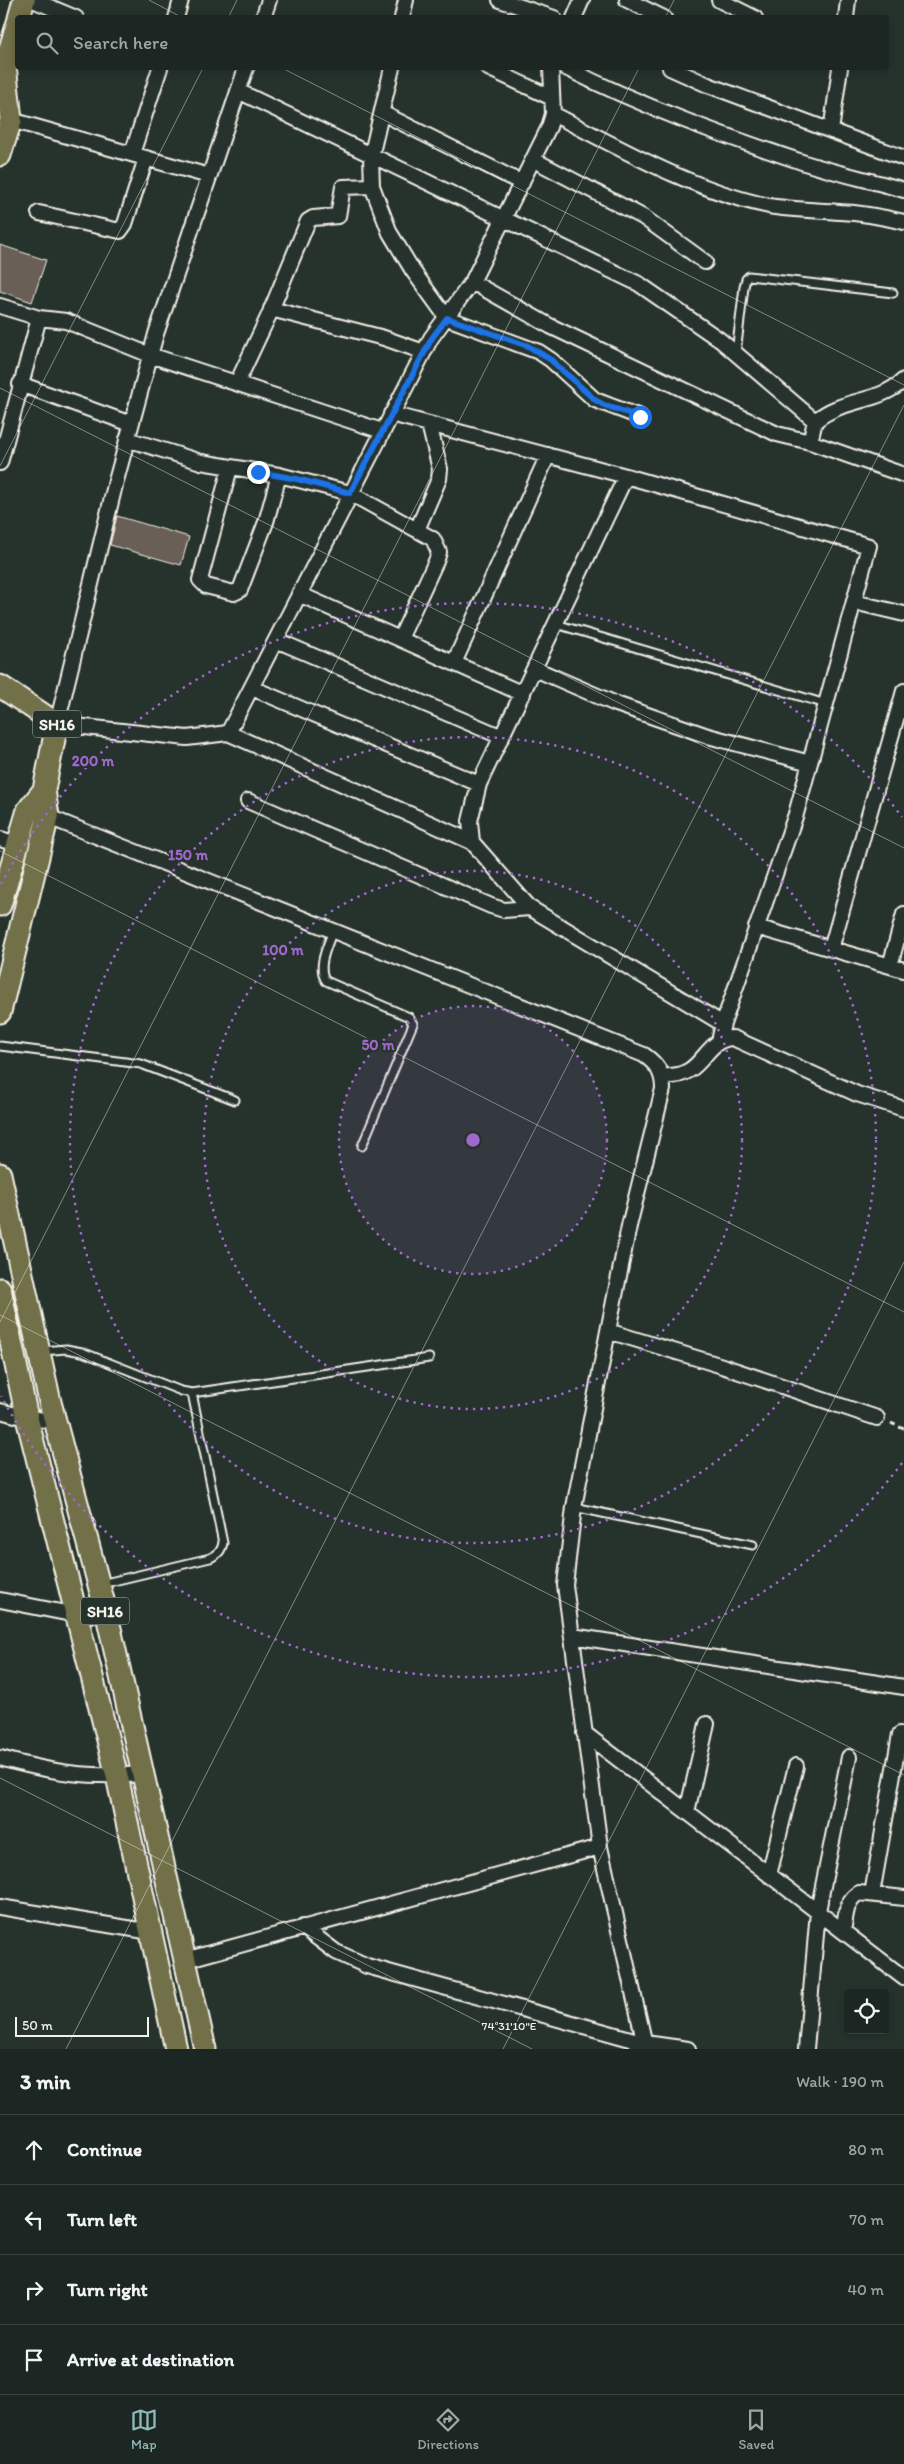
<!DOCTYPE html>
<html lang="en">
<head>
<meta charset="utf-8">
<style>
	:root { --surface:#1c2622; --page:#29322f; --text:#f1f3f6; --muted:#a0a5a5; --line:#3a4340; --accent:#8bbbb9 }
	body { margin:0; font-family:Itim,sans-serif; background:var(--page); color:var(--text) }
	.controls { position:absolute; right:15px; bottom:15px; display:grid; overflow:hidden; border-radius:5px; box-shadow:0 2px 12px #0003 }
	.controls button { width:45px; height:45px; display:grid; place-items:center; padding:0; border:0; border-bottom:1px solid var(--line); background:var(--surface); color:var(--text); font:25px sans-serif }
	.scale { position:absolute; left:15px; bottom:12px; width:134px; box-sizing:border-box; padding-left:5px; border:2px solid #f4f1e8; border-top:0; font-size:14px; line-height:18px; white-space:nowrap; color:#f4f1e8; -webkit-text-stroke:4px #26332d; paint-order:stroke }
	.stop { position:absolute; width:15px; height:15px; margin:-11px; border:4px solid #1a73e8; border-radius:50%; background:#fff }
	.stop.end { background:#1a73e8; border-color:#fff; box-shadow:0 1px 5px #0008 }
	.list { margin:0; padding:0; list-style:none }
	h2 { display:flex; justify-content:space-between; align-items:center; height:65px; margin:0; padding:0 20px; font-size:21px }
	h2 small { font-size:16px; font-weight:400; color:var(--muted) }
	.list li { display:grid; grid-template-columns:32px 1fr auto; gap:15px; align-items:center; box-sizing:border-box; height:70px; padding:0 20px; border-top:1px solid var(--line) }
	.list b { display:block; font-size:19px; white-space:nowrap }
	.list em { font-size:16px; font-style:normal; color:var(--muted) }
	.icon { flex:none; width:28px; height:28px; fill:none; stroke:currentColor; stroke-width:2; stroke-linecap:round; stroke-linejoin:round }
	.map { position:relative; flex:none; width:904px; height:2049px; overflow:hidden }
	.search { position:absolute; background:var(--surface); box-shadow:0 2px 12px #0003; left:15px; right:15px; top:15px; height:55px; display:flex; align-items:center; gap:12px; box-sizing:border-box; padding:0 18px; border-radius:5px; color:var(--muted); font-size:19px }
	.sheet { height:345px; background:var(--surface) }
	nav { display:flex; justify-content:space-around; align-items:center; box-sizing:border-box; height:70px; border-top:1px solid var(--line); background:var(--surface); font-size:14px; color:var(--muted) }
	nav a { display:grid; justify-items:center; gap:2px }
	nav .on { color:var(--accent) }
	.map>svg:first-child { display:block }
</style>
</head>
<body>
<div class="map">
<svg width="904" height="2049" viewBox="0 0 904 2049">
	<rect width="100%" height="100%" fill="#26332d"/>
	<filter id="ink" filterUnits="userSpaceOnUse"><feTurbulence type="fractalNoise" baseFrequency=".02" numOctaves="2"/><feDisplacementMap in="SourceGraphic" scale="10" xChannelSelector="R" yChannelSelector="G"/><feConvolveMatrix kernelMatrix="1 2 1 2 8 2 1 2 1" color-interpolation-filters="sRGB"/></filter>
	<g filter="url(#ink)">
		<path fill="#6a5f56" stroke="#f4f1e8" d="M0,245l46,15 -14,42 -32,-11z
			M117,516l72,21 -8,28 -71,-20z"/>
		<g fill="none" stroke-linecap="round" stroke-linejoin="round">
			<g stroke="#f4f1e8" stroke-width="11">
				<path id="lane" d="M736,353l8,-66 2,-8 3,-3 144,17
					M556,624l270,80
					M333,930c-5,15 -17,37 -7,51l83,36 4,7 -51,122
					M0,1046l141,18 94,36
					M42,1351l24,-2 16,3 99,39 11,2 237,-35
					M574,1507l179,38
					M101,1584l109,-26c8,-4 11,-6 13,-15l-31,-150"/>
			</g>
			<g stroke="#f4f1e8" stroke-width="18">
				<path id="street" d="M33,0l43,18
					M500,0l54,18
					M627,0l37,18
					M719,0l36,18
					M176,18l5,-18
					M263,18l6,-18
					M402,18l4,-18
					M574,18l8,-18
					M846,18l2,-18
					M246,68l-90,266 -40,147 -59,243 130,14 41,-5 244,109
					M392,68l-21,89 1,29 18,47 23,38 34,47 92,34 12,8 44,40 45,17
					M488,68l64,30
					M566,68c75,38 155,67 236,94 33,11 68,18 102,28
					M670,68l38,17 196,73
					M238,91l401,193 81,56 95,81 -5,21
					M382,113l140,70
					M553,114c69,35 139,76 216,92 24,4 47,4 71,6 22,1 43,5 64,10
					M11,120l198,56
					M831,131l9,-63
					M132,154l28,-86
					M534,160l109,57 62,45
					M39,213l81,18 5,-7 21,-66
					M472,282l78,44 227,108 33,8 94,33
					M0,306l39,12 -39,145
					M271,309l113,29 40,14
					M39,318l27,3 84,34 232,76
					M237,383l32,-68 39,-94 5,-3 25,-2 5,-29 29,-1
					M20,384l111,40
					M391,414l235,62 243,70 -73,268 -73,210 -4,17
					M815,421c29,-24 61,-16 89,-41
					M127,439l74,23 78,13 71,18 83,46 6,13 -2,7 -37,80
					M230,468l-30,112 6,6 28,7 6,-3 26,-68 13,-47
					M626,476l-147,308 -9,37 2,21 58,66 193,116
					M417,530l22,-51 1,-10 -11,-45
					M299,594l224,100
					M854,602l50,12
					M276,640l226,97
					M454,663l94,-208
					M535,669l81,35 92,32 102,27
					M252,688l227,96
					M228,733l203,-395 41,-56 77,-155 4,-13 -2,-46
					M248,801l243,105 13,4 26,-2
					M41,814l603,241c13,9 19,18 19,34l-34,137 -21,105 -34,176 -9,78 35,262 46,202
					M0,839l17,5
					M756,927l148,43
					M831,949l73,-258
					M890,966l14,-52
					M663,1076c42,3 39,-37 70,-38l124,56 47,15
					M608,1331l111,34 158,53
					M0,1411l27,7 28,3
					M0,1600l76,15h31
					M572,1636l332,51
					M584,1733l320,245
					M0,1758c54,15 87,20 144,16
					M687,1812l20,-88
					M769,1875l27,-109
					M872,1894l28,-160
					M0,1907l151,25
					M303,1927l33,25 31,14 278,77 43,6
					M843,1931c3,-13 2,-31 16,-38l45,5
					M185,1960l415,-113
					M806,2049l12,-138 31,-154"/>
			</g>
			<g stroke="#f4f1e8" stroke-width="25">
				<path id="primary" d="M19,18l5,-18
					M0,155l11,-35 -6,-55 13,-43
					M0,686l57,38 -13,66 4,26 -48,196
					M0,905l28,-95 16,-20
					M0,1174l50,228 57,213 98,434
					M0,1289l27,129 90,358 59,273"/>
			</g>
			<path stroke="#f4f1e8" stroke-width="3" stroke-dasharray="5 4" stroke-linecap="butt" d="M891,1423l13,6"/>
			<use href="#lane" stroke="#26332d" stroke-width="7"/>
			<use href="#street" stroke="#26332d" stroke-width="14"/>
			<use href="#primary" stroke="#71704a" stroke-width="21"/>
		</g>
	</g>
	<g fill="none" stroke-linecap="round" stroke-linejoin="round" filter="url(#ink)">
		<path stroke="#1a73e8" stroke-width="6" d="M258,472l39,7 53,14 82,-155 15,-20 81,28 23,14 44,40 9,5 36,12"/>
	</g>
	<path fill="none" stroke="#f4f1e8" stroke-width="1" stroke-opacity="0.45" d="M149,0l34,18M228,18l9,-18M665,18l9,-18M282,68l622,317M0,388l904,460M0,466l203,-398M0,851l904,461M0,1315l904,460M0,1322l639,-1254M0,1778l532,271M66,2049l838,-1644M503,2049l401,-787"/>
	<circle cx="473" cy="1140" r="134" fill="#9f67cb" fill-opacity=".12"/>
	<g fill="none" stroke="#9f67cb" stroke-width="2.5" stroke-dasharray="2.5 5">
		<circle cx="473" cy="1140" r="134"/>
		<circle cx="473" cy="1140" r="269"/>
		<circle cx="473" cy="1140" r="403"/>
		<path d="M902 1463A537 537 0 0 1 1 1396M1 884A537 537 0 0 1 902 817"/>
	</g>
	<g text-anchor="middle" stroke-width="4" stroke-linejoin="round" paint-order="stroke">
		<g fill="#26332d" stroke="#b6b8b0" stroke-width="1">
			<rect x="33" y="710.5" width="48" height="27" rx="4"/>
			<rect x="81" y="1597.5" width="48" height="27" rx="4"/>
		</g>
		<g font-size="16" font-weight="bold" fill="#f4f1e8">
			<text x="57" y="730">SH16</text>
			<text x="105" y="1617">SH16</text>
		</g>
	</g>
	<g font-size="12" text-anchor="middle" fill="#f4f1e8" stroke="#26332d" stroke-width="4" stroke-linejoin="round" paint-order="stroke">
		<text x="509" y="2030">74°31'10"E</text>
	</g>
	<circle cx="473" cy="1140" r="8" fill="#9f67cb" stroke="#26332d" stroke-width="2.5"/>
	<g font-size="15" text-anchor="middle" font-weight="bold" fill="#9f67cb" stroke="#26332d" stroke-width="4" stroke-linejoin="round" paint-order="stroke">
		<text x="93" y="766">200 m</text>
		<text x="188" y="860">150 m</text>
		<text x="283" y="955">100 m</text>
		<text x="378" y="1050">50 m</text>
	</g>
</svg>
<div class="controls">
<button><svg class="icon" aria-label="locate" viewBox="0 0 24 24"><circle cx="12" cy="12" r="6"/><path d="M12 2v4M12 18v4M2 12h4M18 12h4"/></svg></button>
</div>
<div class="scale">50 m</div>
<div class="stop" style="left:640px;top:417px"></div>
<div class="stop end" style="left:258px;top:472px"></div>
<div class="search"><svg class="icon" aria-label="search" viewBox="0 0 24 24"><circle cx="10" cy="10" r="6"/><path d="M15 15l6 6"/></svg>Search here</div>
</div>
<section class="sheet">
<h2>3 min<small>Walk · 190 m</small></h2>
<ul class="list">
<li><svg class="icon" aria-label="ahead" viewBox="0 0 24 24"><path d="M12 20V5M6 11l6-6 6 6"/></svg><div><b>Continue</b></div><em>80 m</em></li>
<li><svg class="icon" aria-label="left" viewBox="0 0 24 24"><path d="M17 20v-9H6M10 6l-5 5 5 5"/></svg><div><b>Turn left</b></div><em>70 m</em></li>
<li><svg class="icon" aria-label="right" viewBox="0 0 24 24"><path d="M7 20v-9h11M14 6l5 5-5 5"/></svg><div><b>Turn right</b></div><em>40 m</em></li>
<li><svg class="icon" aria-label="arrive" viewBox="0 0 24 24"><path d="M6 21V4h12l-3 4 3 4H6"/></svg><div><b>Arrive at destination</b></div></li>
</ul>
</section>
<nav>
<a class="on"><svg class="icon" aria-label="map" viewBox="0 0 24 24"><path d="M3 6l6-2 6 2 6-2v14l-6 2-6-2-6 2zM9 4v14M15 6v14"/></svg>Map</a>
<a><svg class="icon" aria-label="directions" viewBox="0 0 24 24"><path d="M12 3l9 9-9 9-9-9zM9 14v-3h6M13 9l2 2-2 2"/></svg>Directions</a>
<a><svg class="icon" aria-label="saved" viewBox="0 0 24 24"><path d="M7 4h10v16l-5-4-5 4z"/></svg>Saved</a>
</nav>
</body>
</html>
